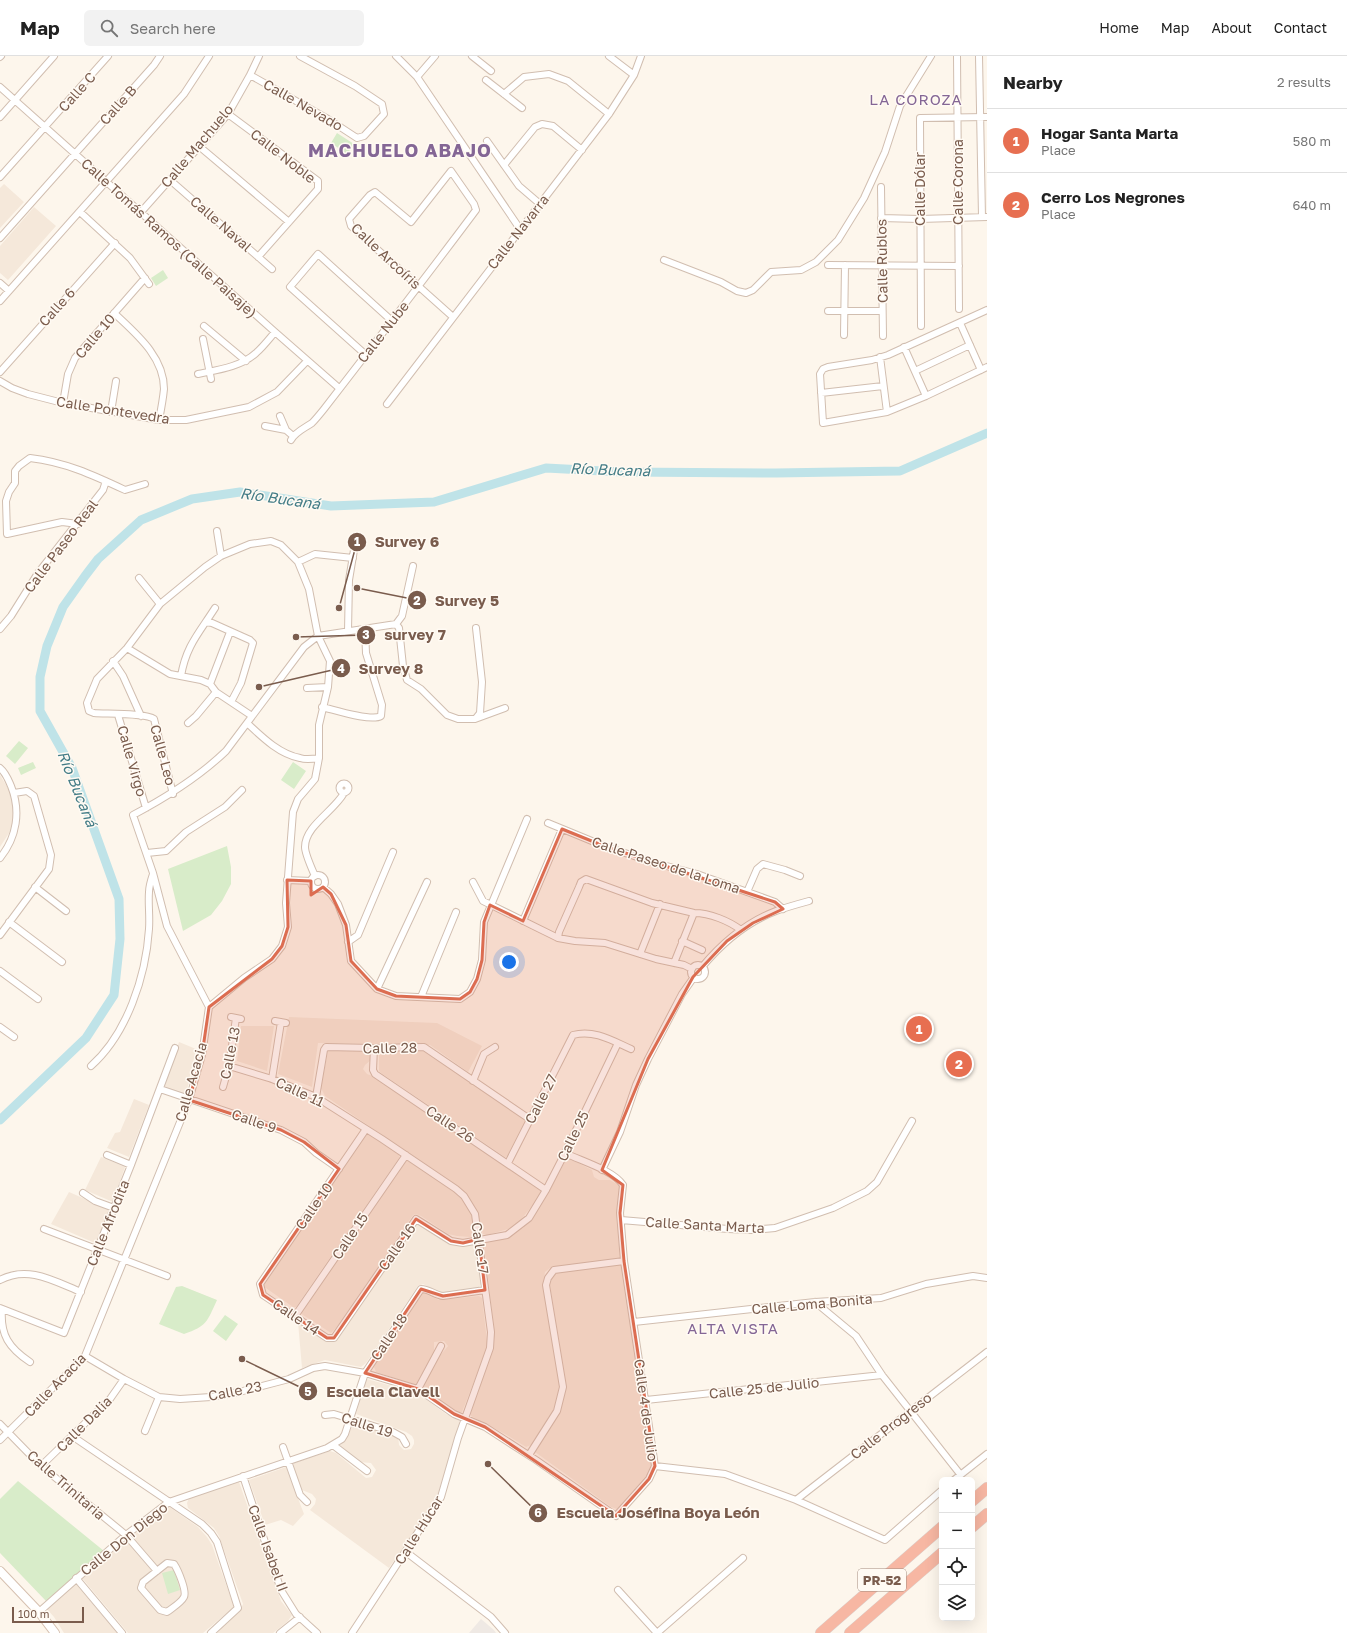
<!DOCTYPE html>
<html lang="en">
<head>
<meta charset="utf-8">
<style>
	:root { --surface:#fff; --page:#f2f2f2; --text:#222; --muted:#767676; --line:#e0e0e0; --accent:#e76f51 }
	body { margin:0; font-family:"Golos Text",sans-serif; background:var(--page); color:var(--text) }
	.controls { position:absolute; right:12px; bottom:12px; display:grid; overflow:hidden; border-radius:6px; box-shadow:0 4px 16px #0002 }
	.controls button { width:36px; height:36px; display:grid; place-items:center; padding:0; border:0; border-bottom:1px solid var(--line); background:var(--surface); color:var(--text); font:20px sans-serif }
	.scale { position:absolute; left:12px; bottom:10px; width:72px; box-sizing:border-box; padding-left:4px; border:2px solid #7a5c4d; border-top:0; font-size:11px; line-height:14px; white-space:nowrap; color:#7a5c4d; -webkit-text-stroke:3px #fffaf3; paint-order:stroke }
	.you { position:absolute; left:509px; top:906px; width:14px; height:14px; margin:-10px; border:3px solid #fff; border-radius:50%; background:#1a73e8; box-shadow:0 0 0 6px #1a73e833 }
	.badge { display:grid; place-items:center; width:26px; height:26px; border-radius:50%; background:var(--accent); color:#fff; font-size:13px; font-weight:700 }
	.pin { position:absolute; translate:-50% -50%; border:2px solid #fff; box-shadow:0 1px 4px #0006 }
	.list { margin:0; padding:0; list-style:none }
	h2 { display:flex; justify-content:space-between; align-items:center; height:52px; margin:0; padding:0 16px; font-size:17px }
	h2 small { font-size:13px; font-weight:400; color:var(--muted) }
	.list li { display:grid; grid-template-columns:26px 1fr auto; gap:12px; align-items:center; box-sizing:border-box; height:64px; padding:0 16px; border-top:1px solid var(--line) }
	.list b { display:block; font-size:15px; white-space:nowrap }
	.list p { margin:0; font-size:13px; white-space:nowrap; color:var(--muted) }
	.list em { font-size:13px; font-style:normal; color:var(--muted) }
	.icon { flex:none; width:22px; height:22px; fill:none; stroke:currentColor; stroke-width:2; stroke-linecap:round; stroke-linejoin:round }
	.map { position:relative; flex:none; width:987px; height:1577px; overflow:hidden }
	header { display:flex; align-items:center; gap:24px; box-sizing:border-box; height:56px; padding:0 20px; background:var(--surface); border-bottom:1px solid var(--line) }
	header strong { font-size:19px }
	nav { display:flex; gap:22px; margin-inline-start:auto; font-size:14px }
	.search { width:280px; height:36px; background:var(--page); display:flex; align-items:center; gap:10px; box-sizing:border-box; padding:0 14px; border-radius:6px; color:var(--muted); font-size:15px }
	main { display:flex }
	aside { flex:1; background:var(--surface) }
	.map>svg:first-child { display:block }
</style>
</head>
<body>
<header>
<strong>Map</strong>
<div class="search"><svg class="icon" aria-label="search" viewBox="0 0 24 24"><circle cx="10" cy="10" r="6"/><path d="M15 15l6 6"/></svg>Search here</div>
<nav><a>Home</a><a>Map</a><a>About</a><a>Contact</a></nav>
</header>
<main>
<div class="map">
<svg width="987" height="1577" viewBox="0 0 987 1577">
	<rect width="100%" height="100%" fill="#fdf6ec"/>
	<path fill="#f5e8da" d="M4,128l20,18 -24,26v-40z
		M34,151l22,19 -48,54 -8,-7v-27z
		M0,719l12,20 2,24 -3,11 -11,17z
		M289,961l148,6 45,23 -14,26 -38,-27 -112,-2 -6,44 -34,-13z
		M241,970h33l-7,45 -30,-10z
		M179,986l17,7 -10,46 -22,-7z
		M366,993l6,5 -1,6 -6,5 -2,4 4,5 11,4 161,110 2,3 -1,5 -25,31 -28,8 -4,-1 -7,-23 -19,-25 -132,-90 -4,-8 7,-37z
		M385,994l41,1 99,68 1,3 -18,34 -3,1 -124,-84 -2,-2v-17z
		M134,1043l15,6 -20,52 -22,-9 8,-15 5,-1z
		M368,1077l32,21 -1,4 -103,149h-3l-30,-21 103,-152z
		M101,1101l24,10 -12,35 -28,-12z
		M570,1103l22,11 2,7 5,3h11l10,6 -2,46 2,27 -70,9 -5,4 -1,6v9l17,101 -9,26 -21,31 -5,2 -21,-13 -34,-18 -1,-4 23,-66 1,-18 -10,-83 1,-3 6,-3 20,-4 12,-7 9,-10 34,-58z
		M408,1104l47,33 9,8 7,12 4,22 -5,2 -13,-1 -9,-2 -27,-18 -5,-2 -3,1 -73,109 -9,9 -31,-20 105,-152z
		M69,1136l41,18 -15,33 -44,-19z
		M418,1167l35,21 21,-1 2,3 5,38 -3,5 -38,4 -13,-7 -4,-2 -5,2 -52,77 -5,4 -36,-7 -23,8 -4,-46 27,18h10l80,-115z
		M621,1207l1,2 31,197 -5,12 -31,35 -6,-2 -76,-55 -1,-2 25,-38 6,-24 -15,-103v-6l3,-4 5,-3z
		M423,1237l16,7 40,-4 3,2 5,43v8l-25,63 -4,1 -35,-26 15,-29 10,-12 -4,-5 -10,1v12l-15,28 -3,3 -40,-13 -2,-5 2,-6z
		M367,1323l50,14 29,21 12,5 2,4 -24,77 -47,68 -79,-58 5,-6 1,-5 -4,-5 -10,-4 -9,-24 1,-3 36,-12 6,2 30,25 6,-1 4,-7 -5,-7 -13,-1 -18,-16 7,-9 8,-16 43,14 1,10 5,5 7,-1 3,-5v-4l-2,-4 -6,-4 -50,-18 9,-33z
		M286,1411l18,47 -11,12 -12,-6 -16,5 -16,-45z
		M239,1426l42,119 11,14 -4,6 -15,12h-56l23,-22 3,-7 -24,-68 -5,-8 -26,-20 -1,-5 2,-5z
		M168,1450l30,21 9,10 5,8 22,62 -31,26h-75l-46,-55z
		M76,1528l41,49h-53l-10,-16 -8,-9z"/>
	<path fill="#efe9e4" d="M481,1563l13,11 2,3h-27z"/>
	<path fill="#d8ecc9" d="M337,77l17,11 -7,10 -16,-11z
		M163,214l5,8 -12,8 -5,-8z
		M19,685l9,7 -13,16 -9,-8z
		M33,706l3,6 -15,7 -3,-7z
		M293,706l13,9 -12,18 -13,-9z
		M227,790l4,21v17l-9,17 -11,14 -28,16 -15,-62z
		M182,1230l35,14c-10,22 -10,26 -33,34l-25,-10 17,-37z
		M225,1259l13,9 -12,17 -13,-10z
		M18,1425l86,70 -58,50 -46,-48v-54z
		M174,1514l6,20 -12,4 -6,-21z"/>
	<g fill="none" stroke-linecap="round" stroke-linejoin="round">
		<path stroke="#bfe3e8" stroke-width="9" d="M0,1064l86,-82 28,-43 6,-56 -1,-40 -47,-131 -32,-57v-34l7,-31 16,-39 22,-31 13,-17 43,-39 51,-21 48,-7 91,14 103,-4 112,-34 76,4 154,1 124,-2 87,-38"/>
		<g stroke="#d1beb0" stroke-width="8">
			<path id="street" d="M396,0l21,21 103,152
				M472,0l19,15
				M609,0l25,19
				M957,0l2,253
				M979,0l3,161
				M0,1l1,-1
				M250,19l78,44 29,19 7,-2 20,-22 -2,-10 -27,-18 -55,-30
				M417,21l18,-21
				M486,24l36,28
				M0,31l275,245 64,56
				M504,38l20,-17 25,-3 19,7 41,33
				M228,58l90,67v8l-60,68
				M0,61l54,-61
				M487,85l32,45 21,18
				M200,91l89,75
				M504,109l31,-38 7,-3 11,2 29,24
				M0,121l108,-121
				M170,124l102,89
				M881,131l2,149
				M80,156l50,46 19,26
				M141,156l87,-98 22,-39 9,-19
				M881,162l39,1 67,-2
				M0,182l154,-173 6,-9
				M664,204l57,22 16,9 9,2 7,-3 18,-18 30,-2 15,-8 22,-22 26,-42 21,-46 15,-46 31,-50
				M828,209l131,1
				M0,227l9,8
				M0,245l184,-207 25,-38
				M987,254l-99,45 -16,5 -44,7 -5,2 -3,5 3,49 64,-11 39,-16 61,-29
				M828,255h54
				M114,257c21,20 50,43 50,76 -1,10 -3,21 -5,31
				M960,267l21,47
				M204,270l42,35
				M921,270l-1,-208 67,-1
				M844,279l1,-70
				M203,283l8,40
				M904,291l22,49
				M366,299l-76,-68 28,-33 74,67
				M880,301l7,55
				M915,315l55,-26
				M0,316l115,-129
				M198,318c19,-4 43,-7 58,-21 7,-6 13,-14 19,-21
				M0,325l12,7 16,6 35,9 96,17h27l63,-13 28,-15 30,-31
				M821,337l62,-7
				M63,347l5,-29 7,-16 70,-80
				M387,348l222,-290 25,-39 7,-19
				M111,356l5,-31
				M280,360l6,14
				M265,370l21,4 7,6
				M291,384c4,-8 14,-12 21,-17 4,-4 8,-9 12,-14 51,-66 102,-132 152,-199l-2,-6 -23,-33 -40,51 -36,-30 -5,3 -21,24 2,7 102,91
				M78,468l-16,-2 -55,12 -1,-33 3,-9 6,-9v-12l4,-5 11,-8c35,4 63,17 95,32l20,-6
				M217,475l4,25
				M298,506l17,-8 38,4
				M139,522l21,26
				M206,566l6,1 38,17 3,3 -12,40 -10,19
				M396,568l3,4 4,38 4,14 14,9 26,26 11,4h17l30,-11
				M0,573l11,-13 27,-43 65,-83 3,-9
				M348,575l1,-51 7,-42
				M127,592l43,26 31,6 9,4 6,8 36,24
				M113,605l10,15 18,40
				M181,620c5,-30 18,-43 34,-68
				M210,628l20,-52
				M307,632l21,-1
				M322,651c13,3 49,15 59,9l1,-11 -16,-52 -1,-23
				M118,659l28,93
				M476,662l4,-5 2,-31 -6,-54
				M188,667l8,-7 20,-24
				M247,667c15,14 32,31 53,35 6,2 13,1 19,0
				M0,712c6,5 8,11 11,18 10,25 6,51 -11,72
				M339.5 732a4.5 4.5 0 1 1 9 0a4.5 4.5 0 1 1-9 0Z
				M548,767l56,23 51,17 42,11 78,28 8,7
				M147,797l19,-2 20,-19 39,-25 17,-17
				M311 826a7 7 0 1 1 14 0a7 7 0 1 1-14 0Z
				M315,820c-3,-7 -10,-22 -10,-29 0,-21 29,-36 39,-54
				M287,824l24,1
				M473,826l10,19 75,37 17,3 30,2 51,16 28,6 8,4
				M35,831l31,24
				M323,831l8,7 7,10 8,21 5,36 26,28 19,7 64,3 10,-7 7,-13 5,-19 2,-38 43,-103
				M747,836l10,-23 6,-5 22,6 15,6
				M523,865l39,-92
				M9,866l53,40
				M0,879l49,-66 2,-14 -17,-59 -7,-5 -13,2
				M558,882l1,-6 20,-45 2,-5 5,-3 66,24 42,10c16,0 35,8 47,17
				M682,885l20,9
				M348,886l10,-7 35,-83
				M640,898l20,-50
				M674,907l20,-50
				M691 916a7 7 0 1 1 14 0a7 7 0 1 1-14 0Z
				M702,911c20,-24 45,-45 74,-56 11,-4 22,-7 33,-10
				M0,915l38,28
				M377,933l50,-107
				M421,941l35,-85
				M209,951l-42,-81 -14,-53 -20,-58c34,-18 65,-37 93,-64l78,-104 14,-11 78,-12 6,-8 11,-50
				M231,961l10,2
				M275,965l11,2
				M0,971l14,10
				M374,992l-1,22 2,4 171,116
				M91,1010c36,-32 55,-90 58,-137 1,-13 -1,-25 0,-37 0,-6 2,-12 4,-18
				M229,1010l43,13 44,18 66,42 74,50 8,7 11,18 16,118 -1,16 -32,90 -17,59 -89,136
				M272,1023l9,-57
				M473,1025l11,-27 11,-7
				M223,1031l6,-21 7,-48
				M160,1033l121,41 23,12 12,11 23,16
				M316,1041l8,-47 2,-3 48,1 50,-1 107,73
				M366,1073l-106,155 3,11 64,43h7l82,-119 35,22 12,2 44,-8 22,-17 17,-28 19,-37 53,-110
				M107,1099l24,10
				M508,1107l65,-128c21,-6 40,6 58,14
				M602,1114l18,-38 16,-47 12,-26 34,-65 12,-17
				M83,1137l12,8 19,7
				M621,1164l107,9 24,1 23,-2 58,-20 34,-17 10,-9 35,-61
				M44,1173l123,47
				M0,1224c28,-15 54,1 81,12
				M815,1246l41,34 26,39 78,99
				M0,1252l64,25 67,-168 44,-117
				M2,1253c-2,26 7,39 28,53
				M295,1260l111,-161
				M634,1266l181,-20 66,-4 45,-14 47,-8 14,2
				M85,1300l39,23 35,18 21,2 31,-2 28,-5 50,-13 24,-11 12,-2 40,7 53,16 36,25 31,13 51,33 80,56 33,-37 6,-13 -31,-205 -4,-48 3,-28c-10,-15 -42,-24 -58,-32
				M418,1333l23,-43
				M646,1344l236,-25
				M325,1359l9,-1 59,18 9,5 4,7
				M0,1368l41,42 85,69 31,36
				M145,1375l14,-34
				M72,1380l130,88 9,9 6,9 21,66 -27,25
				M0,1384l85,-84 104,-256 13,-45 7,-48 35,-29 28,-19 10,-13 6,-19 -2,-24 7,-91 5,-13 17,-20 4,-21v-33l9,-38 2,-26 -12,-25 -9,-47 -11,-27 -17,-17 -10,-4 -21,3 -29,12 -16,11 -45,37 -33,44 -30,31 -10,24 2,8 5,2c12,1 52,0 60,6l19,75
				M333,1389l34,26
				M283,1391l17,48 7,7
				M529,1399l28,-44 6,-24 -17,-102 2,-7 6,-8 70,-9
				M41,1410l69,-67 14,-20
				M655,1410l70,8 71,26 89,40 57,-50
				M243,1420l38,114 15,24 21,19
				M954,1424l33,-26
				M796,1444l191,-148
				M406,1496l85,65 14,16
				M167,1507l7,1c4,6 13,27 10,33 -3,6 -12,11 -17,15l-7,-2 -19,-22 2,-6z
				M76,1522l46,55
				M618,1534l39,43
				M39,1556l87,-77 43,-33 158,-54 15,-9 3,-5 20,-61 56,-84c8,0 14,6 22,7l42,-6
				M280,1577l20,-16
				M657,1577l86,-75"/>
		</g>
		<g stroke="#d6c0b0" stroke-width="10">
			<path id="secondary" d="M0,1515l39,41 16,21"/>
		</g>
		<g stroke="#dad1cd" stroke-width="12">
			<path id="highway" d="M972,1445l15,-13
				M972,1471l15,-13
				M821,1577l121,-106
				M850,1577l92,-80"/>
		</g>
		<use href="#street" stroke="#fff" stroke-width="6"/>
		<use href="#secondary" stroke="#fff" stroke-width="8"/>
		<use href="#highway" stroke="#f7b7a3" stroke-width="11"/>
	</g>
	<path fill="#dc6d51" fill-opacity="0.2" stroke="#dc6d51" stroke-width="3" stroke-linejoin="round" d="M562,773l42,17 171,56 8,7 -30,14 -26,18 -34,36 -45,82 -46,111 21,15 -3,28 4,48 31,205 -6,13 -33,37 -131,-89 -31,-13 -36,-25 -53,-16 56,-84 22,7 42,-6 -6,-51 -16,4 -12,-2 -35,-22 -82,119h-7l-64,-43 -3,-11 79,-115 -35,-27 -23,-12 -92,-30 13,-45 7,-48 63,-48 10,-13 6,-19 -1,-47 24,1v14l12,-8 8,7 15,31 5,36 26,28 19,7 64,3 10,-7 7,-13 5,-19 2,-38 6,-17 33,16z"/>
	<g text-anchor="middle" stroke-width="3" stroke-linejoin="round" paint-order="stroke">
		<rect fill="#fffaf3" stroke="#a28b7f" stroke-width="1" x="858" y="1513" width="48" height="22" rx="3"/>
		<g font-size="13" font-weight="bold" fill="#7a5c4d">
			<text x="882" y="1529">PR-52</text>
		</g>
		<g font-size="14" fill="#7a5c4d" stroke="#fffaf3">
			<text transform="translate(77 36) rotate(-48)" y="5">Calle C</text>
			<text transform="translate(118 49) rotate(-48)" y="5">Calle B</text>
			<text transform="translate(303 49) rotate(30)" y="5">Calle Nevado</text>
			<text transform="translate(197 90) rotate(-50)" y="5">Calle Machuelo</text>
			<text transform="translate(283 100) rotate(38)" y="5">Calle Noble</text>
			<text transform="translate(958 126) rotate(-90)" y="5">Calle Corona</text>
			<text transform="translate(920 133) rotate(-90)" y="5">Calle Dólar</text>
			<text transform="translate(221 168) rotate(41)" y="5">Calle Naval</text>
			<text transform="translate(518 176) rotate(-52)" y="5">Calle Navarra</text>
			<text transform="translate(169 182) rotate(42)" y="5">Calle Tomás Ramos (Calle Paisaje)</text>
			<text transform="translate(386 200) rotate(43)" y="5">Calle Arcoíris</text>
			<text transform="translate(882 205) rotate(-91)" y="5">Calle Rublos</text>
			<text transform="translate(57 251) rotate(-48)" y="5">Calle 6</text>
			<text transform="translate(383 276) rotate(-52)" y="5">Calle Nube</text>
			<text transform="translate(95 280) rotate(-50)" y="5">Calle 10</text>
			<text transform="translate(113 354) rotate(9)" y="5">Calle Pontevedra</text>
			<text transform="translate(61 490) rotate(-53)" y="5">Calle Paseo Real</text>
			<text transform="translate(163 699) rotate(75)" y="5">Calle Leo</text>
			<text transform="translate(132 705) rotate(74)" y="5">Calle Virgo</text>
			<text transform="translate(666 809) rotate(18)" y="5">Calle Paseo de la Loma</text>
			<text transform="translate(390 992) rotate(-1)" y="5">Calle 28</text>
			<text transform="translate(230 997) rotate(-79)" y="5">Calle 13</text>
			<text transform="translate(191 1026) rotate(-74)" y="5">Calle Acacia</text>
			<text transform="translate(300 1036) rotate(25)" y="5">Calle 11</text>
			<text transform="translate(541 1043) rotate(-63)" y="5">Calle 27</text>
			<text transform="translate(254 1065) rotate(19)" y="5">Calle 9</text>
			<text transform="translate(450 1068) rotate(34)" y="5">Calle 26</text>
			<text transform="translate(573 1080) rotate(-64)" y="5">Calle 25</text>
			<text transform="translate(314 1150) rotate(-55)" y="5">Calle 10</text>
			<text transform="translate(108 1167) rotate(-68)" y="5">Calle Afrodita</text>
			<text transform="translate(705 1169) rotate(3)" y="5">Calle Santa Marta</text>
			<text transform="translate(350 1180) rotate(-56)" y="5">Calle 15</text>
			<text transform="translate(397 1191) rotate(-55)" y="5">Calle 16</text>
			<text transform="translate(480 1192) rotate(82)" y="5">Calle 17</text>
			<text transform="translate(812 1248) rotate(-5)" y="5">Calle Loma Bonita</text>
			<text transform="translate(296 1261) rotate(34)" y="5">Calle 14</text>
			<text transform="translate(389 1281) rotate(-56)" y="5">Calle 18</text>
			<text transform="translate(55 1329) rotate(-46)" y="5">Calle Acacia</text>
			<text transform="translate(764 1332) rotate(-6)" y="5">Calle 25 de Julio</text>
			<text transform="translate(235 1335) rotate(-11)" y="5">Calle 23</text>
			<text transform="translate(646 1354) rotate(82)" y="5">Calle 4 de Julio</text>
			<text transform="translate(84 1368) rotate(-45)" y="5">Calle Dalia</text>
			<text transform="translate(367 1369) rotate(18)" y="5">Calle 19</text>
			<text transform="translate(891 1370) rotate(-38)" y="5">Calle Progreso</text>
			<text transform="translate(66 1429) rotate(41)" y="5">Calle Trinitaria</text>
			<text transform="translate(419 1474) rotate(-58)" y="5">Calle Húcar</text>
			<text transform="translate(124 1483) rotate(-39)" y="5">Calle Don Diego</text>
			<text transform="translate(268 1492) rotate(70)" y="5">Calle Isabel II</text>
		</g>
		<g font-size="15" letter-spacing="1" fill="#846695" stroke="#fffaf3">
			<text x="916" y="49">LA COROZA</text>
			<text x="733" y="1278">ALTA VISTA</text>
		</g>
		<g font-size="15" font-style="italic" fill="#437c86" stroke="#fffaf3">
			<text transform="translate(610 414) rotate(2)" y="5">Río Bucaná</text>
			<text transform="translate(280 443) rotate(8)" y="5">Río Bucaná</text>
			<text transform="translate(77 733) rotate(68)" y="5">Río Bucaná</text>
		</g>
		<g font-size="18" font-weight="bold" letter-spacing="1" fill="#846695" stroke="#fffaf3">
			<text x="400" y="101">MACHUELO ABAJO</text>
		</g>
	</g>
	<path fill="none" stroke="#7a5c4d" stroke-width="1.5" d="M339 552L357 486M357 532L417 544M296 581L366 579M259 631L341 612M242 1303L308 1335M488 1408L538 1457"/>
	<g fill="#7a5c4d" stroke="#fffaf3" stroke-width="1.5">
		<circle cx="339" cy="552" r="4"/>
		<circle cx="357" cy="532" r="4"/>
		<circle cx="296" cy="581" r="4"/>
		<circle cx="259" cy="631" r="4"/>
		<circle cx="242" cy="1303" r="4"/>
		<circle cx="488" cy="1408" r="4"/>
		<circle cx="357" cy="486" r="10"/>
		<circle cx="417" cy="544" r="10"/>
		<circle cx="366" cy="579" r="10"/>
		<circle cx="341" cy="612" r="10"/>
		<circle cx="308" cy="1335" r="10"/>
		<circle cx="538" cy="1457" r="10"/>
	</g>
	<g font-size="12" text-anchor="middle" font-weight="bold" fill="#fff">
		<text x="357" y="490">1</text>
		<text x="417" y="549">2</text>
		<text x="366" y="583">3</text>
		<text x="341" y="617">4</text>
		<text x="308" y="1340">5</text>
		<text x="538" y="1461">6</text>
	</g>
	<g font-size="15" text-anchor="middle" font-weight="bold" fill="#7a5c4d" stroke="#fffaf3" stroke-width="3" stroke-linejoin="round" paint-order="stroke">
		<text x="407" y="491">Survey 6</text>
		<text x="467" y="550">Survey 5</text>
		<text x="415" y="584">survey 7</text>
		<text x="391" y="618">Survey 8</text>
		<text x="383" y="1341">Escuela Clavell</text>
		<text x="658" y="1462">Escuela Joséfina Boya León</text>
	</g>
</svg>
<div class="controls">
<button>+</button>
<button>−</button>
<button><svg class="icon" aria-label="locate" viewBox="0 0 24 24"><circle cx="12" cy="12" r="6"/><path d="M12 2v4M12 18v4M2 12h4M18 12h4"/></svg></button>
<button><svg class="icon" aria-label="layers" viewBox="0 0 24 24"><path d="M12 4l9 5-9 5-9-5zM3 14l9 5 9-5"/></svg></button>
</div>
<div class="scale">100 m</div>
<div class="you"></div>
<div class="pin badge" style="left:919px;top:973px">1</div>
<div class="pin badge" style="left:959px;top:1008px">2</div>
</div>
<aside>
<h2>Nearby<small>2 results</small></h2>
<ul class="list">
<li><span class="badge">1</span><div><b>Hogar Santa Marta</b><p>Place</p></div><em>580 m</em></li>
<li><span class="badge">2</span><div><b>Cerro Los Negrones</b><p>Place</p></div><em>640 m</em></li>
</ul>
</aside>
</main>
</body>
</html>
